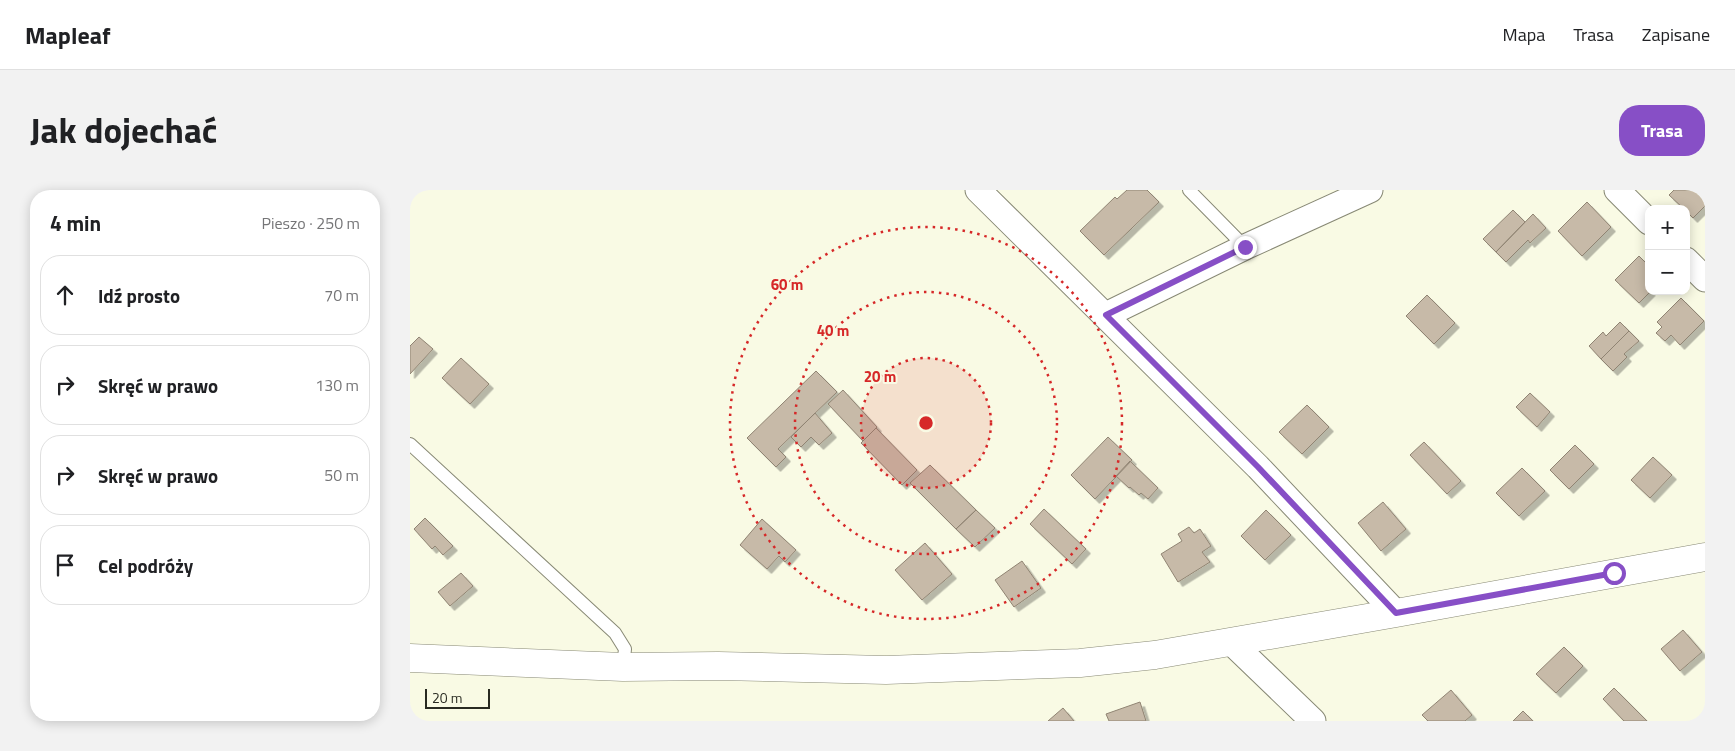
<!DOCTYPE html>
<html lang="pl">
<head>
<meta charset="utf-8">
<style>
	:root { --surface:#fff; --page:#f2f2f2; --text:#202124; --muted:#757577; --line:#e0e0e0; --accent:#874fc6 }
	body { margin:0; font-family:"Titillium Web",sans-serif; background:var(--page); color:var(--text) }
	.controls { position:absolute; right:15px; top:15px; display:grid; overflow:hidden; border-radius:10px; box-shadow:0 2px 12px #0003 }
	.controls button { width:45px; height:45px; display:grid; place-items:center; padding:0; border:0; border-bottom:1px solid var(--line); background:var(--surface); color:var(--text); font:25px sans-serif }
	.scale { position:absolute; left:15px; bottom:12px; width:65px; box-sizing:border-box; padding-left:5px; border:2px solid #292a21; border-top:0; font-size:14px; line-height:18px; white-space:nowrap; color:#292a21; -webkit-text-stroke:4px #f9fae4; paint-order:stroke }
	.stop { position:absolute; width:15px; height:15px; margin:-11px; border:4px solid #874fc6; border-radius:50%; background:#fff }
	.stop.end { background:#874fc6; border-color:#fff; box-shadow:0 1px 5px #0008 }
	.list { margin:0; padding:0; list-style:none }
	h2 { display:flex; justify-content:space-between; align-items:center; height:65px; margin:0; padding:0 20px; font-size:21px }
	h2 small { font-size:16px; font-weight:400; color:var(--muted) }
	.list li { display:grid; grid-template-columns:32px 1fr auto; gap:15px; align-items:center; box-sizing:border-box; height:80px; margin:0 10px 10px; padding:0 10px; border:1px solid var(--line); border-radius:20px }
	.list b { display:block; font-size:19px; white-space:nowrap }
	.list em { font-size:16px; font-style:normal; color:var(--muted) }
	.icon { flex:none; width:28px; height:28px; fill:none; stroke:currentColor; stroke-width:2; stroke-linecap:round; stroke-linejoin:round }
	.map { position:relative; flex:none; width:1295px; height:531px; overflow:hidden; border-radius:20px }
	header { display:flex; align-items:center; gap:30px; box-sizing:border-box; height:70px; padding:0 25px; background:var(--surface); border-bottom:1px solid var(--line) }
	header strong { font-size:24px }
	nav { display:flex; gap:28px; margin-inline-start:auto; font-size:18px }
	.intro { display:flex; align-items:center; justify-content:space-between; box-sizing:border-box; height:120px; padding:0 30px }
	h1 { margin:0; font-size:35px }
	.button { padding:12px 22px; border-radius:20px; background:var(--accent); color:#fff; font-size:18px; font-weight:700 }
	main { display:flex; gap:30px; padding:0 30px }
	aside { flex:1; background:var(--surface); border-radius:20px; box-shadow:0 2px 12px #0003 }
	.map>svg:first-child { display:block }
</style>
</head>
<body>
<header>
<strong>Mapleaf</strong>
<nav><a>Mapa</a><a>Trasa</a><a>Zapisane</a></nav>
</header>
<div class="intro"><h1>Jak dojechać</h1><a class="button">Trasa</a></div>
<main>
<aside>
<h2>4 min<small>Pieszo · 250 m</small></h2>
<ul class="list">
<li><svg class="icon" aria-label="ahead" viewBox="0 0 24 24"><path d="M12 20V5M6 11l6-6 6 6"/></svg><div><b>Idź prosto</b></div><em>70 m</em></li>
<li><svg class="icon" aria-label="right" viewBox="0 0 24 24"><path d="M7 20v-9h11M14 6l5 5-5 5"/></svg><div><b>Skręć w prawo</b></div><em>130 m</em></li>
<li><svg class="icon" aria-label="right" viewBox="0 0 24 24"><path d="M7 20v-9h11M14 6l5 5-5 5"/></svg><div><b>Skręć w prawo</b></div><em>50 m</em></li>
<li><svg class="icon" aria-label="arrive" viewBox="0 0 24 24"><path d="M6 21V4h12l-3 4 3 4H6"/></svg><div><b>Cel podróży</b></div></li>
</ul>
</aside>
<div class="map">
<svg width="1295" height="531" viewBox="0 0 1295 531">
	<defs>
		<filter id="shadow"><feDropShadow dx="4.5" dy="4.5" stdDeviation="0" flood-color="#0004"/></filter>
	</defs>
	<rect width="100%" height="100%" fill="#f9fae4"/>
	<path fill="#c7baa8" stroke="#908473" filter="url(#shadow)" d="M717,0h20l12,12 -55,53 -24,-24 35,-34 2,2z
		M1264,0h31v16l-12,12 -7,-7v-2h-2l-15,-14z
		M1177,12l24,25 -29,29 -24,-25z
		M1103,20l12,12 -29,30 -13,-13z
		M1123,24l13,14 -16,15 -2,-3 -22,22 -10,-10z
		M1229,66l10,10v25h2l-12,12 -24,-23z
		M1017,105l28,28 -21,21 -28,-28z
		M1271,108l23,23 -24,24 -9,-10 -6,6 -9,-8 6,-6 -5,-5z
		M1210,132l9,9 -28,28 -12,-13 14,-14 3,4z
		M1219,141l10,10 -15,13 3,3 -14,14 -12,-12z
		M9,147l14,12 -23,25v-28z
		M51,168l28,26 -19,20 -28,-26z
		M406,181l21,21 -59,57 8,8 -10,10 -29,-29z
		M433,200l34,37 -14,14 -35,-37z
		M1120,203l20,19 -13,15 -21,-20z
		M897,215l22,22 -27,27 -23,-22z
		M405,223l17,20 -13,12 -8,-8 -10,10 -10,-10z
		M466,238l41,42 -15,15 -41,-42z
		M698,247l24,23 -37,39 -24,-24z
		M1014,252l37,39 -14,13 -37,-39z
		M1165,255l19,19 -25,25 -19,-19z
		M1243,267l19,18 -22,23 -19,-18z
		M720,271l28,27 -10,11 -7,-6 -2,2 -9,-8 -1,1 -13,-12z
		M520,275l46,45 -20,19 -46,-46z
		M1112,278l23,23 -26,25 -23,-23z
		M973,312l23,27 -25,22 -23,-28z
		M634,319l42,40 -14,15 -42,-40z
		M566,320l19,18 -20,19 -19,-18z
		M856,320l25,25 -26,25 -24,-24z
		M15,328l28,28 -10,9 -8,-9 -3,3 -18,-20z
		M352,329l34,31 -11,12 -6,-6 -12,13 -27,-24z
		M779,337l5,6 6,-4 11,17 -9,6 8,10 -32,20 -17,-28 21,-13 -4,-7z
		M515,353l27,31 -30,26 -27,-30z
		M612,371l19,27 -27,19 -19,-27z
		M51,383l12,13 -23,20 -12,-14z
		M1273,440l19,22 -22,19 -19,-22z
		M1154,457l19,19 -27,27 -20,-19z
		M1204,498l33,33h-23l-21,-22z
		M1041,500l21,25 -7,6h-37l-6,-6z
		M730,512l6,19h-37l-3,-7z
		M653,518l11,13h-26z
		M1113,521l10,10h-20z"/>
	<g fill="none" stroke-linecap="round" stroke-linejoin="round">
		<g stroke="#888975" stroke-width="14">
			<path id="lane" d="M779,0l56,57
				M0,254l205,189 10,16 -2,18"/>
		</g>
		<g stroke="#888975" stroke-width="27">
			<path id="street" d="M568,0l280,277 138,146
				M1207,0l32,32
				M1276,70l19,19
				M696,125l139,-68 125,-57
				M821,452l82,79"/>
		</g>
		<g stroke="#888975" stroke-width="29">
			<path id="secondary" d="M0,468l213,9 95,-1 168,4 194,-7 75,-8 241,-42 309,-56"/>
		</g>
		<use href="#lane" stroke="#fff" stroke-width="12"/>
		<use href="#street" stroke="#fff" stroke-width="25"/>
		<use href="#secondary" stroke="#fff" stroke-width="28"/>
	</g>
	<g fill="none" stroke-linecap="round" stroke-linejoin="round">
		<path stroke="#874fc6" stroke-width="6" d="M835,57l-139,68 152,152 138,146 218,-40"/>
	</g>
	<circle cx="516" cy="233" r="65" fill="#d62828" fill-opacity=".12"/>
	<g fill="none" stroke="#d62828" stroke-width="2.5" stroke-dasharray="2.5 5">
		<circle cx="516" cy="233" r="65"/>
		<circle cx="516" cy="233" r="131"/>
		<circle cx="516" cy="233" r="196"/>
	</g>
	<circle cx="516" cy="233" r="8" fill="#d62828" stroke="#f9fae4" stroke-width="2.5"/>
	<g font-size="15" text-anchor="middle" font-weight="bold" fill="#d62828" stroke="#f9fae4" stroke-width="4" stroke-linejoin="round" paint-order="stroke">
		<text x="377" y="100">60 m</text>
		<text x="423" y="146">40 m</text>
		<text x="470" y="192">20 m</text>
	</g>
</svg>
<div class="controls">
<button>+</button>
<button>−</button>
</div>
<div class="scale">20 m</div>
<div class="stop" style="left:1204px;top:383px"></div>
<div class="stop end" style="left:835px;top:57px"></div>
</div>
</main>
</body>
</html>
